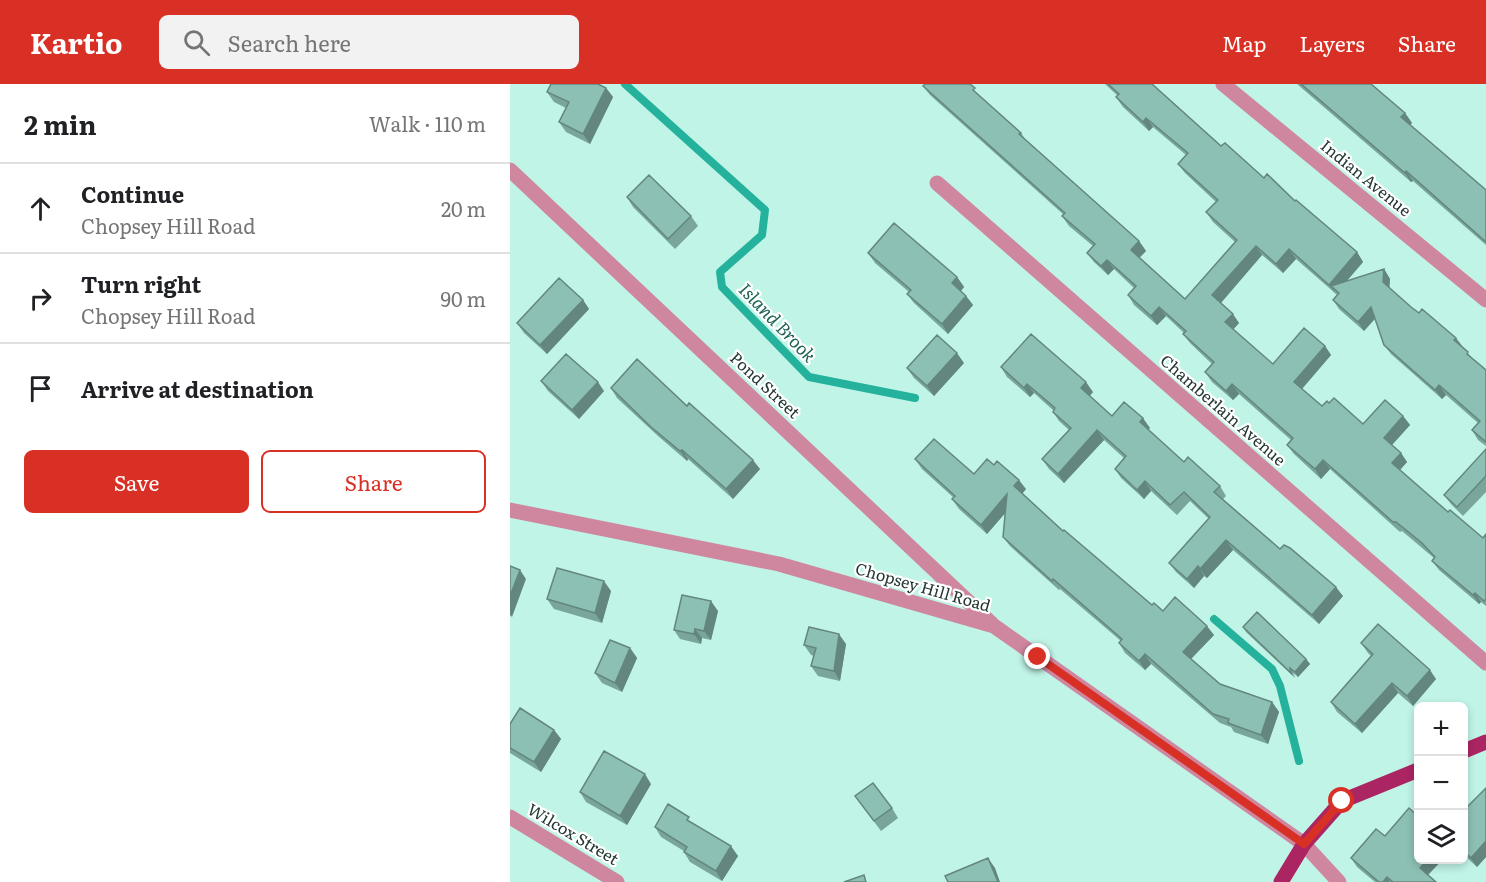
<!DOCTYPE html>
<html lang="en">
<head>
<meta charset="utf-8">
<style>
	:root { --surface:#fff; --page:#f2f2f2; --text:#202124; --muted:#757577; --line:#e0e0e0; --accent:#d93025 }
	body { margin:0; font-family:Literata,serif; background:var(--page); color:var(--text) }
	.controls { position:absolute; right:18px; bottom:18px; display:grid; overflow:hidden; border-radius:9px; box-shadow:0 3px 9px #0003 }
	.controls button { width:54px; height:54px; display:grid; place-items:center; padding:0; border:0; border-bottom:2px solid var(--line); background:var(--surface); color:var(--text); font:30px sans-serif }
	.stop { position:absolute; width:18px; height:18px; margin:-14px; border:4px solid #d93025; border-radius:50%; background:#fff }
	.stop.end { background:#d93025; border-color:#fff; box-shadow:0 2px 6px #0008 }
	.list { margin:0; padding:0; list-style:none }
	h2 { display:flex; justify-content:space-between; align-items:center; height:78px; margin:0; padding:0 24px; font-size:26px }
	h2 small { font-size:20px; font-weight:400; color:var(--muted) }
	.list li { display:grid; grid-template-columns:39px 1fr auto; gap:18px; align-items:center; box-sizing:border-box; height:90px; padding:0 24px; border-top:2px solid var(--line) }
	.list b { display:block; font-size:22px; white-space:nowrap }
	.list p { margin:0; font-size:20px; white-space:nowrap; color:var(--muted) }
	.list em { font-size:20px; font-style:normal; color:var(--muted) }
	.actions { display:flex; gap:12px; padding:18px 24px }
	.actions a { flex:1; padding:14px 0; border:2px solid var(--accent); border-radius:9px; text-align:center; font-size:21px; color:var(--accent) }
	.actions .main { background:var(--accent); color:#fff }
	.icon { flex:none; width:33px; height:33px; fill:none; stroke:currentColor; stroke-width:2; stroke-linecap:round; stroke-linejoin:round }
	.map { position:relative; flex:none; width:976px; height:798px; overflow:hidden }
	header { display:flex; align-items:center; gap:36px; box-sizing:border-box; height:84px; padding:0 30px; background:var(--accent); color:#fff }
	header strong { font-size:28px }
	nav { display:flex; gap:33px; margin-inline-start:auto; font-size:21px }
	.search { width:420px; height:54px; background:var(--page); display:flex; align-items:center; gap:15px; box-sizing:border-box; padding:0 21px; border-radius:9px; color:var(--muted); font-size:22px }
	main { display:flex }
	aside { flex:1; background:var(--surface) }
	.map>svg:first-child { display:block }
</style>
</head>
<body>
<header>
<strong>Kartio</strong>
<div class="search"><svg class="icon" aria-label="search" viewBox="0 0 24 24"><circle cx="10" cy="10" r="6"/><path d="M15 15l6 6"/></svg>Search here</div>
<nav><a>Map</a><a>Layers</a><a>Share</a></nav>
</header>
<main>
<aside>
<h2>2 min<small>Walk · 110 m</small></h2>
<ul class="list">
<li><svg class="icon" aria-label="ahead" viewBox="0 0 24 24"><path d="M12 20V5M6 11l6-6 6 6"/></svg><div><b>Continue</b><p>Chopsey Hill Road</p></div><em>20 m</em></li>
<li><svg class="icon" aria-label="right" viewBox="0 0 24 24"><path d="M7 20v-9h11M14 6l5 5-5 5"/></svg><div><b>Turn right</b><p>Chopsey Hill Road</p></div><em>90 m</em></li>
<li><svg class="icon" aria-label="arrive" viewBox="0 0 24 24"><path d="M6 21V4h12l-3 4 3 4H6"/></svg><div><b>Arrive at destination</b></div></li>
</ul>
<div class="actions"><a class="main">Save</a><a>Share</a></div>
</aside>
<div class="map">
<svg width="976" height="798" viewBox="0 0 976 798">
	<rect width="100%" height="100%" fill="#c0f4e7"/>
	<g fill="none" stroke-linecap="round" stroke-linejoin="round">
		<path stroke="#24b29c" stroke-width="8" d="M115,0l140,126 -3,25 -42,37 2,15 87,90 106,21
			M704,535l58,50 8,17 19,75"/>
		<path stroke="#cf869f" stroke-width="15" d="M713,0l263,216
			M0,86l482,454
			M427,99l549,480
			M0,426l269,54 215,62 310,218 35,38
			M0,733l107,65"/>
		<path stroke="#ac2563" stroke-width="15" d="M954,667l22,-9
			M771,798l23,-38 38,-43 76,-31"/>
	</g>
	<path fill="#79a59b" d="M595,0h47l69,62 74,55 62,51 6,10 -16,19 37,-12 6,10 -1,9 22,19 52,40 9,11 14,12v76l-8,-6 -6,-10 6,-7 -32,-28 -4,4 -51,-45 -7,-9 -9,-26 -11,12 -25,-22 -6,-9 4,-5 -1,-1 -40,-35 -13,14 -21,-18 -41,48 18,20 -6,6 40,35 52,-18 6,9 -29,34 20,17 7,-3 34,21 40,-8 7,9 -18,20 9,8 6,9 -7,8 48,42 35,26 3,-4v72l-5,-4 -2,2 -40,-34 -7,-9 2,-3 -6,-5 -26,-22 -2,1 -70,-63 -9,10 -27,-25 -7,-9 4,-5 -52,-46 -6,6 -21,-18 -7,-10 7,-8 -22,-21 -7,-9 1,-1 -18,-17 -9,9 -23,-20 -6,-10 6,-7 -20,-19 -6,6 -14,-13 -7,-9 6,-7 -24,-20 -7,-10 2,-1 -134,-120 -7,-9 58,12 40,35 4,6 114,102 7,10 -7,7 46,41 50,-57 -22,-20 -7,-10 10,-10 -31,-29 -7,-9 8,-9 -33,-28 -4,4 -26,-24 -7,-10 2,-1z
		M787,0h74l34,29 7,10 -2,2 76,65v55l-73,-64 -2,1z
		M96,4l7,9 -23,47 -24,-12 -7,-10 7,-14 -12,-6 -7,-10z
		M117,113l64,19 7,10 -23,23 -42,-42z
		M358,169l89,24 7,10 -3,4 5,5 7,9 -25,29 -34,-31 -7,-9 2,-2 -34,-29z
		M73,216l6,9 -42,45 -23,-21 -7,-10z
		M454,279l-30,33 -20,-18 -7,-10z
		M491,283l92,25 -4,4 23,20 38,12 -2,2 36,32 36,24 6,10 -3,3 57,50 63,47 -24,28 -86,-74 -26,28 -3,-2 -10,12 -18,-16 -7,-9 40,-44 -19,-18 -13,14 -26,-24 -7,8 -23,-21 -6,-9 9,-11 -20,-18 -40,43 -15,-14 -7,-10 27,-29 -10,-9 -6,-9 1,-1 -20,-18 -4,4 -23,-20z
		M31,297l63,10 -25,28 -31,-28z
		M101,304l76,18 73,63 -27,30 -45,-40 -1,2 -29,-25 -41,-38z
		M976,365v43l-23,24 -12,-12 -7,-9z
		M405,375l59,15 52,15 -4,5 41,37 89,74 62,30 -23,24 29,25 52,18 7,10 -11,32 -34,-12 -3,-5 -11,-4 -69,-59 -6,6 -20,-17 -6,-10 2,-2 -61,-52 -1,1 -49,-44 -7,-9 2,-24 -18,21 -28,-25 -7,-10 2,-1 -32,-29z
		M101,507l-9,32 -48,-14 -7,-10z
		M208,527l-7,29 -9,-2 -1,6 -21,-5 -6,-9z
		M733,543l63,32 4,5 -12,13 -5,-4 2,5 -49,-46z
		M851,559l75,36 -23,27 -15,-13 -36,40 -25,-21 -6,-10 40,-46 -3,-3z
		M336,560l-6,37 -22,-5 -7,-10 3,-10 -3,-1 -7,-10z
		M120,564l7,10 -15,34 -20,-9 -7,-10z
		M0,640l44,6 7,9 -20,33 -31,-19z
		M141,700l-24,41 -41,-23 -6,-10z
		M976,704v69l-9,10 -13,-12v-45z
		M345,712l37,12 6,10 -17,13z
		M184,740l44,32 -16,25 -32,-19 -6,-10v-1l-23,-14 -6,-10z
		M875,752l34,24h23l-14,15 8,7h-61l-18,-15 -6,-9z"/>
	<path fill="#63867e" d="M96,4l7,9 -23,47 -7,-10z
		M895,29l7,10 -4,4 -7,-10z
		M636,34l7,9 -4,4 -6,-9z
		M896,87l7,10 -2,1 -6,-9z
		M629,157l7,10 -8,8 -7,-9z
		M746,162l6,9 -43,50 -7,-10z
		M779,165l7,10 -13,14 -7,-9z
		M847,168l6,10 -26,30 -6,-6 5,8 -7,-9z
		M597,176l7,9 -6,6 -7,-9z
		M874,185l6,10 -1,13 -6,-10z
		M447,193l7,10 -5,6 -7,-10z
		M456,212l7,9 -25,29 -6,-10z
		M73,216l6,9 -42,45 -7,-9z
		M649,223l7,9 -9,9 -6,-9z
		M861,223l6,9 -13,15 -6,-9z
		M723,230l6,9 -7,8 -7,-9z
		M946,254l7,9 -9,-7z
		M815,262l6,9 -31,36 -6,-9z
		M447,269l7,10 -30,33 -7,-10z
		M88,298l6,9 -25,28 -7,-9z
		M576,298l7,10 -5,6 -7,-10z
		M517,300l7,9 -4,4 -6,-9z
		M722,300l7,10 -6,6 -7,-9z
		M929,301l7,10 -4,4 -7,-9z
		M893,332l7,9 -20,22 -6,-9z
		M633,334l7,10 -4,4 -6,-10z
		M587,346l7,10 -40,43 -6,-9z
		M172,366l6,9 -1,2 -7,-10z
		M891,369l6,9 -9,10 -6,-9z
		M243,376l7,9 -27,30 -7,-10z
		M813,376l7,9 -9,10 -6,-10z
		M509,396l7,9 -6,7 -6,-10z
		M635,397l6,10 -7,8 -7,-9z
		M497,410l7,9 -27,31 -6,-9z
		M716,456l7,10 -26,28 -7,-9z
		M688,482l6,10 -10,12 -7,-9z
		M10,486l6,9 -14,38 -2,-2v-19z
		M94,497l7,10 -9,32 -7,-10z
		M826,503l7,9 -24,28 -7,-9z
		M965,509l6,9 -2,2 -6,-9z
		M201,517l7,10 -7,29 -7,-9z
		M697,542l7,9 -25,26 -6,-9z
		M185,545l7,9 -1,6 -7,-10z
		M329,550l7,10 -6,37 -6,-10z
		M120,564l7,10 -15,34 -7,-9z
		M635,570l6,10 -6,6 -6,-9z
		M796,575l4,5 -12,13 -3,-5z
		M920,586l6,9 -23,27 -6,-10z
		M882,599l6,10 -36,40 -7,-9z
		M762,618l7,10 -11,32 -7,-9z
		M44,646l7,9 -20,33 -7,-10z
		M135,690l6,10 -24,41 -7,-9z
		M976,757v16l-9,10 -6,-9z
		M221,762l7,10 -16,25 -6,-10z
		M478,774l7,10 5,14h-2z
		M917,776h15l-16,17 -6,-9z
		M877,793l3,5h-7z"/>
	<path fill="#8dc0b4" stroke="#63867e" stroke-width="1.5" d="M41,0h47l8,4 -23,46 -24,-12 10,-20 -22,-10z
		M415,0h45l5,4 -2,2 48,43 -2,1 120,107 -8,9 54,49 52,-59 -31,-28 12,-12 -40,-36 10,-11 -42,-35 -3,4 -27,-25 3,-3 -11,-10h44l69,62 4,-3 39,35 3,-4 28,27 1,-1 61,52 -28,33 -40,-36 -13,15 -20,-18 -44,49 21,19 -8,8 48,42 31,-36 21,18 -31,36 28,24 5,-5 2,2 5,-5 29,26 22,-24 18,16 -19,22 17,15 -9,10 56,49 2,-2 33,28 3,-4v65l-2,2 -9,-8 -2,2 -41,-34 3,-4 -13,-14 -26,-21h-3l-70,-62 -8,9 -28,-24 6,-7 -61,-54 -6,7 -21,-19 9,-10 -31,-28 3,-3 -27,-24 -8,9 -23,-21 8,-9 -29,-26 -6,6 -14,-13 8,-9 -33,-28 3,-3 -142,-127z
		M791,0h70l34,29 -4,4 85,73v52l-80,-71 -1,2z
		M139,91l42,41 -23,23 -41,-42z
		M384,139l63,54 -5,6 14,13 -24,28 -35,-30 4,-4 -43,-37z
		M874,185l-1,13 28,25 8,6 3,-4 34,29 -2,2 14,12 -1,2 19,16v72l-14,-12 8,-9 -41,-36 -4,5 -51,-45 -13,-38 -13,15 -25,-22 6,-7 -8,-7z
		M49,194l24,22 -43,45 -23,-22z
		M521,250l55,48 -5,6 31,28 12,-14 19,16 -3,4 44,40 4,-5 32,29 -6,6 66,57 4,-4 6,3 46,39 -24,28 -86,-75 -26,29 -2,-3 -11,13 -18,-16 41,-46 -26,-25 -14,13 -25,-24 -8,9 -22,-21 11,-13 -29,-26 -39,44 -16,-15 29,-31 -18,-16 2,-4 -28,-24 -3,4 -23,-21z
		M427,251l20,18 -30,33 -20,-18z
		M56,270l32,28 -26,28 -31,-29z
		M127,275l50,47 2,-3 64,57 -27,29 -44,-39 -2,1 -29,-24 -40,-39z
		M424,355l40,35 13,-15 7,6 3,-4 22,19 -5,6 49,45 1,-1 88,75 2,-2 9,8 12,-14 32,29 -24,26 37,32 52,18 -11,33 -33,-12 1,-4 -16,-5 -68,-60 -6,7 -20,-18 3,-4 -69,-60 -1,2 -49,-44 4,-43 -26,31 -29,-26 3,-3 -40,-37z
		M976,365v27l-29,31 -13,-12z
		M0,482l10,4 -10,26z
		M47,484l47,13 -9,32 -48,-14z
		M172,511l29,6 -7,30 -9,-2 -1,5 -20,-4z
		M747,528l49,47 -11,13 -5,-4 1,5 -48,-46z
		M868,540l52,46 -23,26 -15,-13 -37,41 -24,-22 42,-48 -12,-11z
		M299,543l30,7 -5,37 -23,-5 5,-18 -12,-3z
		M100,556l20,8 -15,35 -20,-10z
		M10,624l34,22 -20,32 -24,-14v-24z
		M94,667l41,23 -25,42 -40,-24z
		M363,699l19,25 -18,13 -19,-25z
		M976,704v53l-15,17 -7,-7v-41z
		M158,720l21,13 -2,3 44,26 -15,25 -32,-19 3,-5 -32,-20z
		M899,724l10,9v43h8l-7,8 16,14h-43l-6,-5 -4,5h-4l-28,-24 25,-29 9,7z
		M478,774l10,24h-50l-3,-6z
		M354,791l2,7h-22z"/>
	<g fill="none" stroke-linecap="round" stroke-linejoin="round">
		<path stroke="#d93025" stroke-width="8" d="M528,573l266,187 38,-43"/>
	</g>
	<g text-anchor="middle" stroke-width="4.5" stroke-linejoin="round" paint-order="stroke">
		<g font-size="16" fill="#233833" stroke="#fff">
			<text transform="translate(856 94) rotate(39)" y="6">Indian Avenue</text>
			<text transform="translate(255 301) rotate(43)" y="6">Pond Street</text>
			<text transform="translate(713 326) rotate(41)" y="6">Chamberlain Avenue</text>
			<text transform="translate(413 503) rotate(16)" y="6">Chopsey Hill Road</text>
			<text transform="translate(63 750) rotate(31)" y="6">Wilcox Street</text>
		</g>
		<g font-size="18" font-style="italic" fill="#1e6356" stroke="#fff">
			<text transform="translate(267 239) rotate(46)" y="6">Island Brook</text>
		</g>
	</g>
</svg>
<div class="controls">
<button>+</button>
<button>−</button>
<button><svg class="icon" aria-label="layers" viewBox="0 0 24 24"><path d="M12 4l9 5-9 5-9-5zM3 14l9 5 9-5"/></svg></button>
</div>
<div class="stop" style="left:832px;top:717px"></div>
<div class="stop end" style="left:528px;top:573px"></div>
</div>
</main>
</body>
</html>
